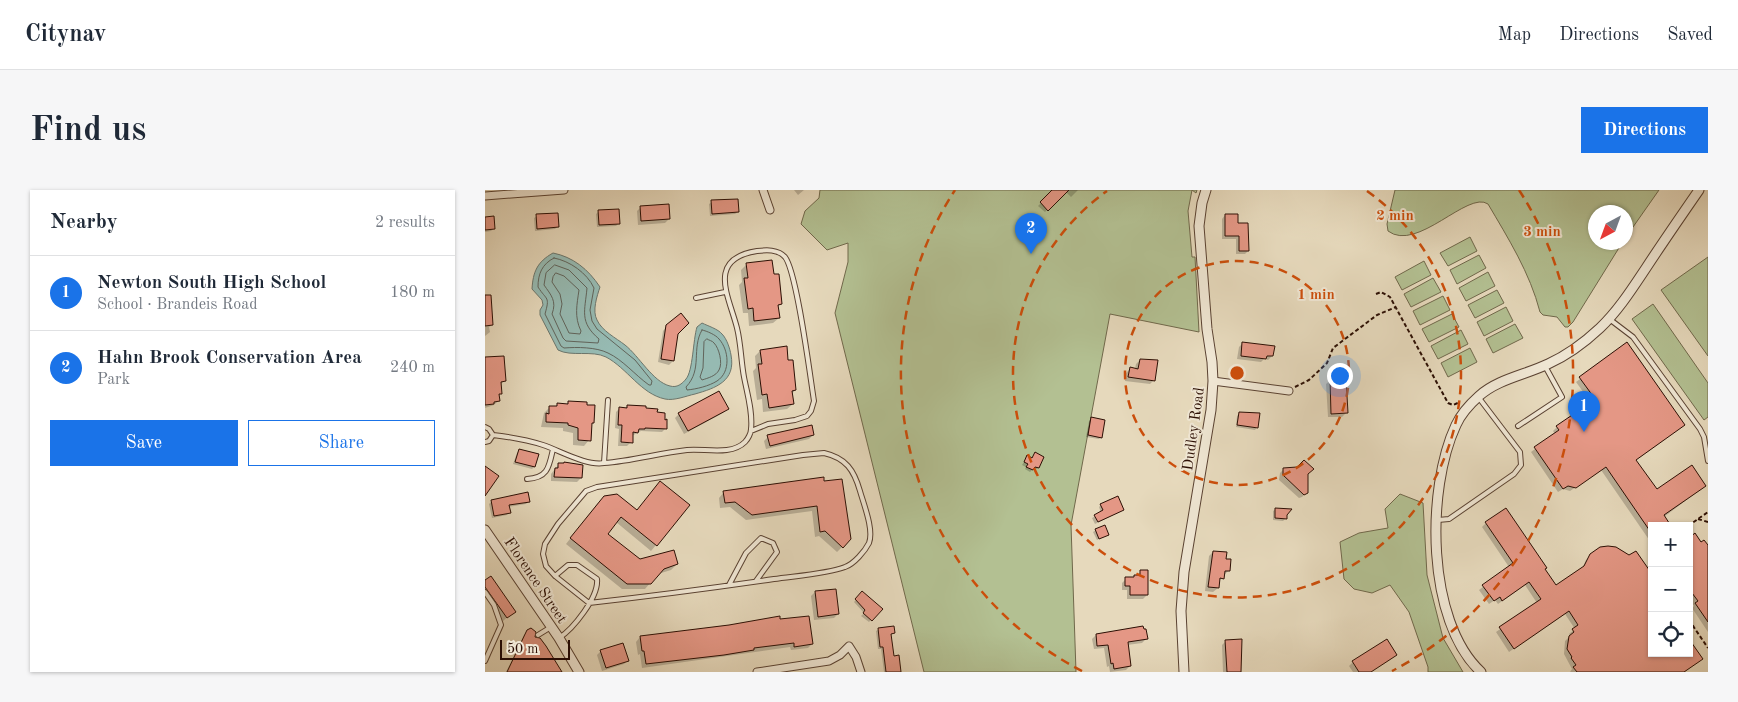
<!DOCTYPE html>
<html lang="en">
<head>
<meta charset="utf-8">
<style>
	:root { --surface:#fff; --page:#f6f6f7; --text:#1f2937; --muted:#747a83; --line:#e0e1e3; --accent:#1a73e8 }
	body { margin:0; font-family:"Old Standard TT",serif; background:var(--page); color:var(--text) }
	.controls { position:absolute; right:15px; bottom:15px; display:grid; overflow:hidden; border-radius:0px; box-shadow:0 1px 4px #0004 }
	.controls button { width:45px; height:45px; display:grid; place-items:center; padding:0; border:0; border-bottom:1px solid var(--line); background:var(--surface); color:var(--text); font:25px sans-serif }
	.compass { position:absolute; left:1103px; top:15px; width:45px; height:45px; border-radius:50%; background:var(--surface); box-shadow:0 1px 4px #0004; rotate:221deg }
	.scale { position:absolute; left:15px; bottom:12px; width:70px; box-sizing:border-box; padding-left:5px; border:2px solid #2c0f04; border-top:0; font-size:14px; line-height:18px; white-space:nowrap; color:#2c0f04; -webkit-text-stroke:4px #efe6d3; paint-order:stroke }
	.you { position:absolute; left:854px; top:185px; width:18px; height:18px; margin:-12px; border:4px solid #fff; border-radius:50%; background:#1a73e8; box-shadow:0 0 0 8px #1a73e833 }
	.badge { display:grid; place-items:center; width:32px; height:32px; border-radius:50%; background:var(--accent); color:#fff; font-size:16px; font-weight:700 }
	.pin { position:absolute; translate:-50% -41px; filter:drop-shadow(0 1px 2px #0008) }
	.pin::after { content:''; position:absolute; top:26px; width:18px; height:15px; background:inherit; clip-path:polygon(0 0,100% 0,50% 100%) }
	.list { margin:0; padding:0; list-style:none }
	h2 { display:flex; justify-content:space-between; align-items:center; height:65px; margin:0; padding:0 20px; font-size:21px }
	h2 small { font-size:16px; font-weight:400; color:var(--muted) }
	.list li { display:grid; grid-template-columns:32px 1fr auto; gap:15px; align-items:center; box-sizing:border-box; height:75px; padding:0 20px; border-top:1px solid var(--line) }
	.list b { display:block; font-size:19px; white-space:nowrap }
	.list p { margin:0; font-size:16px; white-space:nowrap; color:var(--muted) }
	.list em { font-size:16px; font-style:normal; color:var(--muted) }
	.actions { display:flex; gap:10px; padding:15px 20px }
	.actions a { flex:1; padding:11px 0; border:1px solid var(--accent); border-radius:0px; text-align:center; font-size:18px; color:var(--accent) }
	.actions .main { background:var(--accent); color:#fff }
	.icon { flex:none; width:28px; height:28px; fill:none; stroke:currentColor; stroke-width:2; stroke-linecap:round; stroke-linejoin:round }
	.map { position:relative; flex:none; width:1223px; height:482px; overflow:hidden; border-radius:0px }
	header { display:flex; align-items:center; gap:30px; box-sizing:border-box; height:70px; padding:0 25px; background:var(--surface); border-bottom:1px solid var(--line) }
	header strong { font-size:24px }
	nav { display:flex; gap:28px; margin-inline-start:auto; font-size:18px }
	.intro { display:flex; align-items:center; justify-content:space-between; box-sizing:border-box; height:120px; padding:0 30px }
	h1 { margin:0; font-size:35px }
	.button { padding:12px 22px; border-radius:0px; background:var(--accent); color:#fff; font-size:18px; font-weight:700 }
	main { display:flex; gap:30px; padding:0 30px }
	aside { flex:1; background:var(--surface); border-radius:0px; box-shadow:0 1px 4px #0004 }
	.map>svg:first-child { display:block }
</style>
</head>
<body>
<header>
<strong>Citynav</strong>
<nav><a>Map</a><a>Directions</a><a>Saved</a></nav>
</header>
<div class="intro"><h1>Find us</h1><a class="button">Directions</a></div>
<main>
<aside>
<h2>Nearby<small>2 results</small></h2>
<ul class="list">
<li><span class="badge">1</span><div><b>Newton South High School</b><p>School · Brandeis Road</p></div><em>180 m</em></li>
<li><span class="badge">2</span><div><b>Hahn Brook Conservation Area</b><p>Park</p></div><em>240 m</em></li>
</ul>
<div class="actions"><a class="main">Save</a><a>Share</a></div>
</aside>
<div class="map">
<svg width="1223" height="482" viewBox="0 0 1223 482">
	<rect width="100%" height="100%" fill="#e6d9bc"/>
	<filter id="stains"><feTurbulence type="fractalNoise" baseFrequency=".004" numOctaves="4"/><feColorMatrix values="0 0 0 0 .2 0 0 0 0 .09 0 0 0 0 .02 0 0 0 .5 -.17"/></filter>
	<radialGradient id="worn" r=".72"><stop offset=".6" stop-color="#630" stop-opacity="0"/><stop offset="1" stop-color="#630" stop-opacity=".3"/></radialGradient>
	<path fill="#b3c092" stroke="#70684b" d="M335,0h377l-1,3 -4,-3 -4,21 4,46h3l4,75 -89,-18 -39,211 5,147h-152l-89,-359 13,-51v-19l-21,7 -26,-26 4,-13 14,-13z
		M910,0h264l-33,47 -1,-25h-30v30l27,1 -49,79 -5,5h-3l-8,-10 -14,-2 -3,-3c-10,-39 -32,-74 -52,-108 -20,-14 -71,49 -100,27l-1,-7z
		M985,47l7,14 -29,15 -8,-13z
		M994,65l7,13 -29,16 -7,-14z
		M1223,67v99l-47,-66z
		M939,71l7,14 -29,15 -7,-13z
		M1003,82l7,14 -29,15 -7,-13z
		M948,88l8,14 -30,15 -7,-13z
		M1012,100l7,13 -29,15 -7,-13z
		M958,106l7,14 -30,15 -7,-14z
		M1168,114l55,79v34l-4,3 -72,-101z
		M1021,117l7,14 -29,15 -7,-14z
		M967,124l7,13 -30,15 -7,-13z
		M1030,134l8,14 -30,15 -7,-14z
		M976,140l7,14 -30,15 -7,-13z
		M985,158l7,14 -29,15 -7,-14z
		M915,304l23,9 4,72 16,63 20,34h-35v-5l-19,-55 -19,-27 -18,8 -18,-4 -10,-10 -4,-37 19,-9 29,-5 -3,-19z"/>
	<path fill="#96bab2" stroke="#6c766c" d="M68,63c20,4 35,16 47,34 -3,9 -8,24 -3,33 5,11 19,18 28,25 14,11 28,37 45,41 7,2 12,-2 16,-7 7,-8 7,-39 11,-52l5,-4c6,3 16,6 20,11 5,5 8,15 9,21 5,26 -15,33 -36,39 -9,2 -21,7 -30,5 -24,-5 -38,-31 -59,-42 -14,-7 -35,0 -48,-7l-18,-35v-5l3,-5 -1,-5 -10,-11c1,-17 5,-27 21,-36z"/>
	<path fill="#0003" d="M309,0h10l-6,5z
		M569,0h3l5,5 -17,17 -7,-6z
		M579,0h14l-7,7z
		M227,12l26,10 -3,2 -25,2 -1,-12z
		M156,17l28,12 -4,4 -27,2 -1,-14z
		M114,21l20,12 -3,3 -19,1 -1,-13z
		M740,25l12,9 11,27 -3,3h-9v-15h-14v-20z
		M52,26l20,11 -2,2 -20,2 -1,-13z
		M0,28l8,11 -2,2 -6,1z
		M261,75l27,11 8,28 -4,3 2,11 -6,5 -24,3 -1,-13h-5l-4,-28 3,-3 -1,-12z
		M1,104l6,31 -3,2 1,5 -5,4v-41z
		M182,136l6,35 -4,4 -11,-3 5,-31z
		M758,153l29,13 -4,4 -4,-1 -3,3 -24,-3 2,-12z
		M1142,154l57,81 -49,36 21,30 49,-5 -53,40v18l-51,-74 -31,21 -7,-2 -5,3 -27,-40 24,-18 -2,-3 4,-4 26,-12 11,-8 -18,-25z
		M275,161l27,11 8,28 -3,4 1,10 -6,5 -24,3 -1,-13 -5,1 -4,-29 3,-3 -1,-12z
		M0,168l19,23 -4,4 1,8 -3,3v5l-4,4 -9,3z
		M655,170l14,20 -4,4 -25,-3 1,-8 4,-4h5l1,-5z
		M846,190l15,33 -4,4h-14l-2,-33z
		M234,202l8,17 -4,4 -39,21 -9,-16 4,-4z
		M84,212l24,21 -3,3 -1,14 -5,6 -11,-1v-12l-10,-2v-3l-22,-1 3,-14 6,-6h5l3,-3 8,1z
		M142,216l29,7 10,15 -4,4 -21,-1 -4,2 -5,3 -1,6 -4,4h-9l1,-17 -4,-1 1,-16 4,-4 5,1z
		M754,224l18,13 -2,3 -19,-3 1,-11z
		M606,229l10,18 -2,2 -13,-2 3,-16z
		M328,245l-4,4 -43,10 -2,-8 4,-4z
		M34,260l15,17 -2,2 -19,-5 4,-11z
		M550,264l3,14 -3,2 -2,-1 -3,3 -5,-3 1,-2 -4,-2 5,-8 4,2z
		M74,274l23,1 -1,13 -4,4 -26,-1v-7z
		M799,279l23,5v18l-5,5 -3,1 -20,-18 1,-7z
		M337,289l20,68 -5,5 -18,-16 -4,1 -3,-26 -66,9 -16,-13 -10,1 -1,-10 5,-6z
		M7,311h37l-3,3 -18,3 1,5 -2,3 -15,3 -3,-14z
		M113,313l39,8 19,34 -5,6 -35,-29 -10,12 33,27 38,3 -6,6 -13,4 -13,15h-23l-56,-45z
		M616,315l22,5 -28,14 -3,-6 9,-5 -2,-6z
		M791,319l10,5v4l-3,3 -10,-1v-9z
		M1001,333l58,46 11,18 27,-18 4,-9 5,-5 61,98 49,6 -16,13h-115l2,-3 -8,-15 1,-13 5,-5 -1,-2 6,-5 -10,-15 -56,38 -13,-20 41,-29 -12,-18 -27,19 -3,-4 -6,4 -10,-14 30,-23 -27,-40z
		M611,340l12,4 -11,6 -4,-8z
		M1204,349l12,5 3,-3 4,6v85l-16,-24 2,-2 -5,-8z
		M728,362l12,8 3,11 -10,11v6l-5,4 -8,-1 4,-35z
		M656,381l6,24 -4,4h-16v-9h-5v-7l4,-4h6l5,-3z
		M0,392l25,33 -7,6 -18,-25z
		M330,402l23,22 -4,4 -20,2 -3,-24z
		M377,403l19,16 -12,13 -8,-6 3,-3 -10,-11z
		M294,431l33,23 -4,4 -17,2 -1,-3 -148,21 -2,-14 -2,1 -2,-13 4,-5z
		M394,439l14,4 -3,3 3,21 6,15h-15l-3,-23h-3l-2,-18z
		M45,440l3,5 28,37h-55l18,-37z
		M611,445l50,4 -4,4 -15,2 3,21 -4,4 -16,2 -1,-6 -2,1 -3,-19 -10,1 -2,-10z
		M741,451l14,31h-17l-1,-27z
		M116,461l27,9 -4,4 -22,7 -5,-16z
		M868,472l18,10h-18l-4,-6z"/>
	<g fill="none" stroke-linecap="round" stroke-linejoin="round">
		<path stroke="#61645b" stroke-width="1" d="M69,68c16,3 33,15 40,30l-4,22 2,11 5,8 38,31 17,21 -1,4h-2c-14,-10 -26,-25 -41,-32 -12,-6 -31,-6 -44,-5l-3,-2 -16,-32c5,-18 2,-13 -7,-27 0,-13 4,-23 16,-29z
			M70,75l14,5 18,18c-2,23 -8,34 12,51l-1,4 -32,-2 -3,-3 -11,-24c5,-13 -1,-19 -8,-29l2,-12z
			M71,83l8,3 15,14c-2,14 -5,27 2,41l-1,3 -11,-1 -9,-19 2,-10 -2,-10 -8,-12 1,-5z
			M217,140c5,1 14,5 17,9 10,11 12,33 -2,42 -8,5 -20,8 -30,9l-1,-3c17,-18 5,-38 16,-57z
			M222,149c1,1 6,2 7,4 5,5 9,20 5,27 -3,6 -11,8 -17,10l-2,-3 3,-9 1,-26z"/>
	</g>
	<path fill="#e49785" stroke="#2c0f04" d="M567,0h17l-21,21 -8,-9z
		M253,9l1,13 -27,2 -1,-14z
		M184,14l1,15 -29,2 -1,-15z
		M134,19l1,15 -21,1 -1,-15z
		M73,23l1,14 -22,2 -1,-15z
		M740,24h13v9h10l1,28h-10v-15h-14z
		M9,26l1,13 -10,1v-13z
		M287,70l2,14h5l3,30 -4,1 2,13 -26,3 -1,-13 -5,1 -4,-31h4l-2,-15z
		M0,105h6l2,30 -8,1z
		M196,123l8,10 -11,11 -4,27 -13,-2 5,-34z
		M757,152l33,4 -2,10h-6l-1,3 -25,-3z
		M1142,152l58,83 -49,35 21,29 35,-24 14,21 -42,29 7,11h-19v8l-46,-67 -30,21 -8,-2 -5,3 -29,-42 25,-17 -3,-4 25,-17 3,4 14,-10 -19,-26z
		M302,156l1,14h5l3,30 -4,1 2,13 -25,4 -2,-14 -5,1 -4,-31h4l-2,-14z
		M19,166l2,25 -5,1 1,12h-3l1,7 -6,1v2l-9,1v-48z
		M655,169l18,1 -3,21 -27,-4 2,-10 8,2z
		M861,188l2,35 -17,1 -1,-35z
		M234,201l10,18 -41,22 -10,-18z
		M83,211l19,1v3h8l-1,18h-2l-1,18 -13,-1v-12l-10,-3v-2l-22,-1v-9l3,1v-8h8v-3l11,1z
		M142,215l19,1v2l12,1 -1,3 8,1v7l2,-1v10l-22,-1v1h-6l-1,4 -5,-1v11l-12,-1 1,-17h-4l1,-18 8,1z
		M754,222l21,1 -2,15 -21,-3z
		M606,227l14,3 -3,18 -14,-3z
		M327,235l2,10 -44,11 -3,-11z
		M34,259l20,5 -4,13 -20,-5z
		M550,262l9,5 -5,11 -4,-1 -2,3 -7,-3 2,-3 -4,-2 3,-7 5,3z
		M819,270l10,9 -6,5v19l-4,2 -21,-20v-7l14,-1z
		M79,272l19,3 -1,13 -28,-1 1,-9h3v-5h6z
		M0,276l14,10 -14,20z
		M339,287v4l18,-2 9,60 -8,9 -18,-17 -5,1 -3,-26 -65,9 -17,-13 -10,1 -2,-12z
		M175,291l30,24 -33,41 -36,-29 -13,17 32,25 34,-9 4,14 -14,5 -13,15h-24l-57,-46 34,-42 13,-2 20,16z
		M43,302l2,10 -21,3 2,8 -17,3 -3,-16z
		M633,306l6,14 -26,12 -4,-7 9,-5 -3,-6z
		M790,318l17,1 -5,6v4l-12,-1z
		M1021,318l41,60 -2,1 11,16 28,-19 6,-12 10,-7 8,-1 8,1 13,8 7,-4 16,23v79h37v-14l14,20 -19,13h-107l-4,-5 3,-2 -5,-7 1,-1 -5,-8 2,-13 5,-4 -2,-3 6,-4 -9,-14 -55,38 -15,-22 42,-28 -12,-17 -27,19 -2,-4 -6,4 -12,-16 31,-22 -28,-41z
		M620,335l4,10 -10,4 -4,-10z
		M1210,343l6,9 3,-2 4,5v77l-13,-19 3,-2 -9,-12v-51z
		M728,361l14,1 -1,7h5l-1,12h-5l-1,8 -4,-1 -1,10 -11,-1z
		M655,380h8v25h-18v-9h-5v-9h9v-2h6z
		M6,386l25,36 -9,6 -22,-31v-7z
		M351,399l3,25 -21,3 -3,-26z
		M377,401l21,18 -11,12 -9,-8 2,-3 -10,-11z
		M295,426v3l29,-3 4,28 -19,3v-4l-40,5v2l-30,5 -78,9 -2,-13h-2l-2,-15 89,-11z
		M409,436l1,7 -4,1 3,22 5,-1 2,17h-15l-3,-25h-3l-2,-19z
		M658,436l1,3h2l2,10 -20,3 3,24 -17,3 -1,-6 -2,1 -3,-19 -11,1 -1,-12z
		M46,438l5,4 -1,5 5,1 6,8 16,26h-55l20,-42z
		M757,449l-1,33h-14l-2,-32z
		M902,449l10,16 -26,17h-12l-7,-11z
		M138,453l6,18 -23,7 -6,-18z"/>
	<g fill="none" stroke-linecap="round" stroke-linejoin="round">
		<g stroke="#5a4232" stroke-width="6">
			<path id="service" d="M211,108l29,-6
				M1123,128l25,19 67,92 4,8 4,24
				M123,210l-4,63c28,-2 55,-10 83,-13 17,-2 44,6 58,-8 3,-3 6,-9 6,-13 2,-17 -4,-36 -7,-52 -3,-16 -3,-33 -7,-49 -8,-32 -31,-69 20,-77 9,-1 21,-2 28,6 12,15 25,119 29,144l-3,10 -4,5 -12,4 -27,4 -17,7
				M1033,236l44,-29 -17,-31
				M0,237l4,2 4,6c17,2 34,5 50,10 18,6 43,21 61,18
				M0,252l4,-1 4,-6
				M339,263c22,5 30,17 36,38 4,14 14,39 9,52 -4,8 -15,21 -24,24 -18,7 -51,9 -71,12 -62,9 -123,17 -185,24l-34,-27 -9,-10 -3,-12 2,-10 13,-20 28,-33 11,-4 206,-32z
				M42,289c21,-1 22,-12 26,-30
				M953,330l11,-1 65,-45 7,-9 -1,-13 -41,-54
				M70,386l13,-11h9l20,14c2,18 -24,50 -38,59
				M244,395l17,-32 15,-15 12,5 4,9 -21,29
				M0,402l9,13 7,20 -16,36
				M53,445l13,-8"/>
		</g>
		<g stroke="#5a4232" stroke-width="9">
			<path id="minor" d="M278,0l7,20
				M0,6l79,-6
				M728,191l76,10
				M272,482l72,-11 11,-6 9,-9 7,11 5,15"/>
		</g>
		<g stroke="#5a4232" stroke-width="11">
			<path id="tertiary" d="M0,340l74,108 20,34
				M699,482l-3,-61 3,-39 27,-162 2,-29 -1,-19 -5,-33 -8,-103 3,-23 4,-13
				M996,482c-55,-51 -55,-183 -25,-247 5,-11 14,-21 23,-29 19,-17 46,-21 69,-32 20,-9 36,-21 52,-36 18,-17 32,-39 46,-60 17,-26 35,-52 53,-78"/>
		</g>
		<path stroke="#2c0f04" stroke-width="2" stroke-dasharray="4 2.5" stroke-linecap="butt" d="M891,104l5,-2 9,5 58,106 5,2 7,-3
			M810,197l14,-7 18,-17 6,-15 44,-33 19,-8
			M1213,329l10,3
			M1203,336l20,-14
			M1204,430l19,28"/>
		<use href="#service" stroke="#efe6d3" stroke-width="4"/>
		<use href="#minor" stroke="#efe6d3" stroke-width="7"/>
		<use href="#tertiary" stroke="#efe6d3" stroke-width="9"/>
	</g>
	<g fill="none" stroke="#cc4e0b" stroke-width="2.5" stroke-dasharray="9 6">
		<circle cx="752" cy="183" r="112"/>
		<path d="M882 1A224 224 0 1 1 622 1"/>
		<path d="M597 481A336 336 0 0 1 470 0M1034 0A336 336 0 0 1 907 481"/>
	</g>
	<g text-anchor="middle" stroke-width="4" stroke-linejoin="round" paint-order="stroke">
		<g font-size="15" fill="#2c0f04" stroke="#efe6d3">
			<text transform="translate(708 239) rotate(-82)" y="5">Dudley Road</text>
			<text transform="translate(51 390) rotate(56)" y="5">Florence Street</text>
		</g>
	</g>
	<circle cx="752" cy="183" r="8" fill="#cc4e0b" stroke="#efe6d3" stroke-width="2.5"/>
	<g font-size="15" text-anchor="middle" font-weight="bold" fill="#cc4e0b" stroke="#efe6d3" stroke-width="4" stroke-linejoin="round" paint-order="stroke">
		<text x="910" y="30">2 min</text>
		<text x="1057" y="46">3 min</text>
		<text x="831" y="109">1 min</text>
	</g>
	<rect width="100%" height="100%" filter="url(#stains)"/>
	<rect width="100%" height="100%" fill="url(#worn)"/>
</svg>
<div class="controls">
<button>+</button>
<button>−</button>
<button><svg class="icon" aria-label="locate" viewBox="0 0 24 24"><circle cx="12" cy="12" r="6"/><path d="M12 2v4M12 18v4M2 12h4M18 12h4"/></svg></button>
</div>
<svg class="compass" viewBox="-18 -18 36 36"><path d="M0-13l5 13h-10z" fill="#e53935"/><path d="M0 13l5-13h-10z" fill="#747a83"/></svg>
<div class="scale">50 m</div>
<div class="you"></div>
<div class="pin badge" style="left:1099px;top:242px">1</div>
<div class="pin badge" style="left:546px;top:64px">2</div>
</div>
</main>
</body>
</html>
